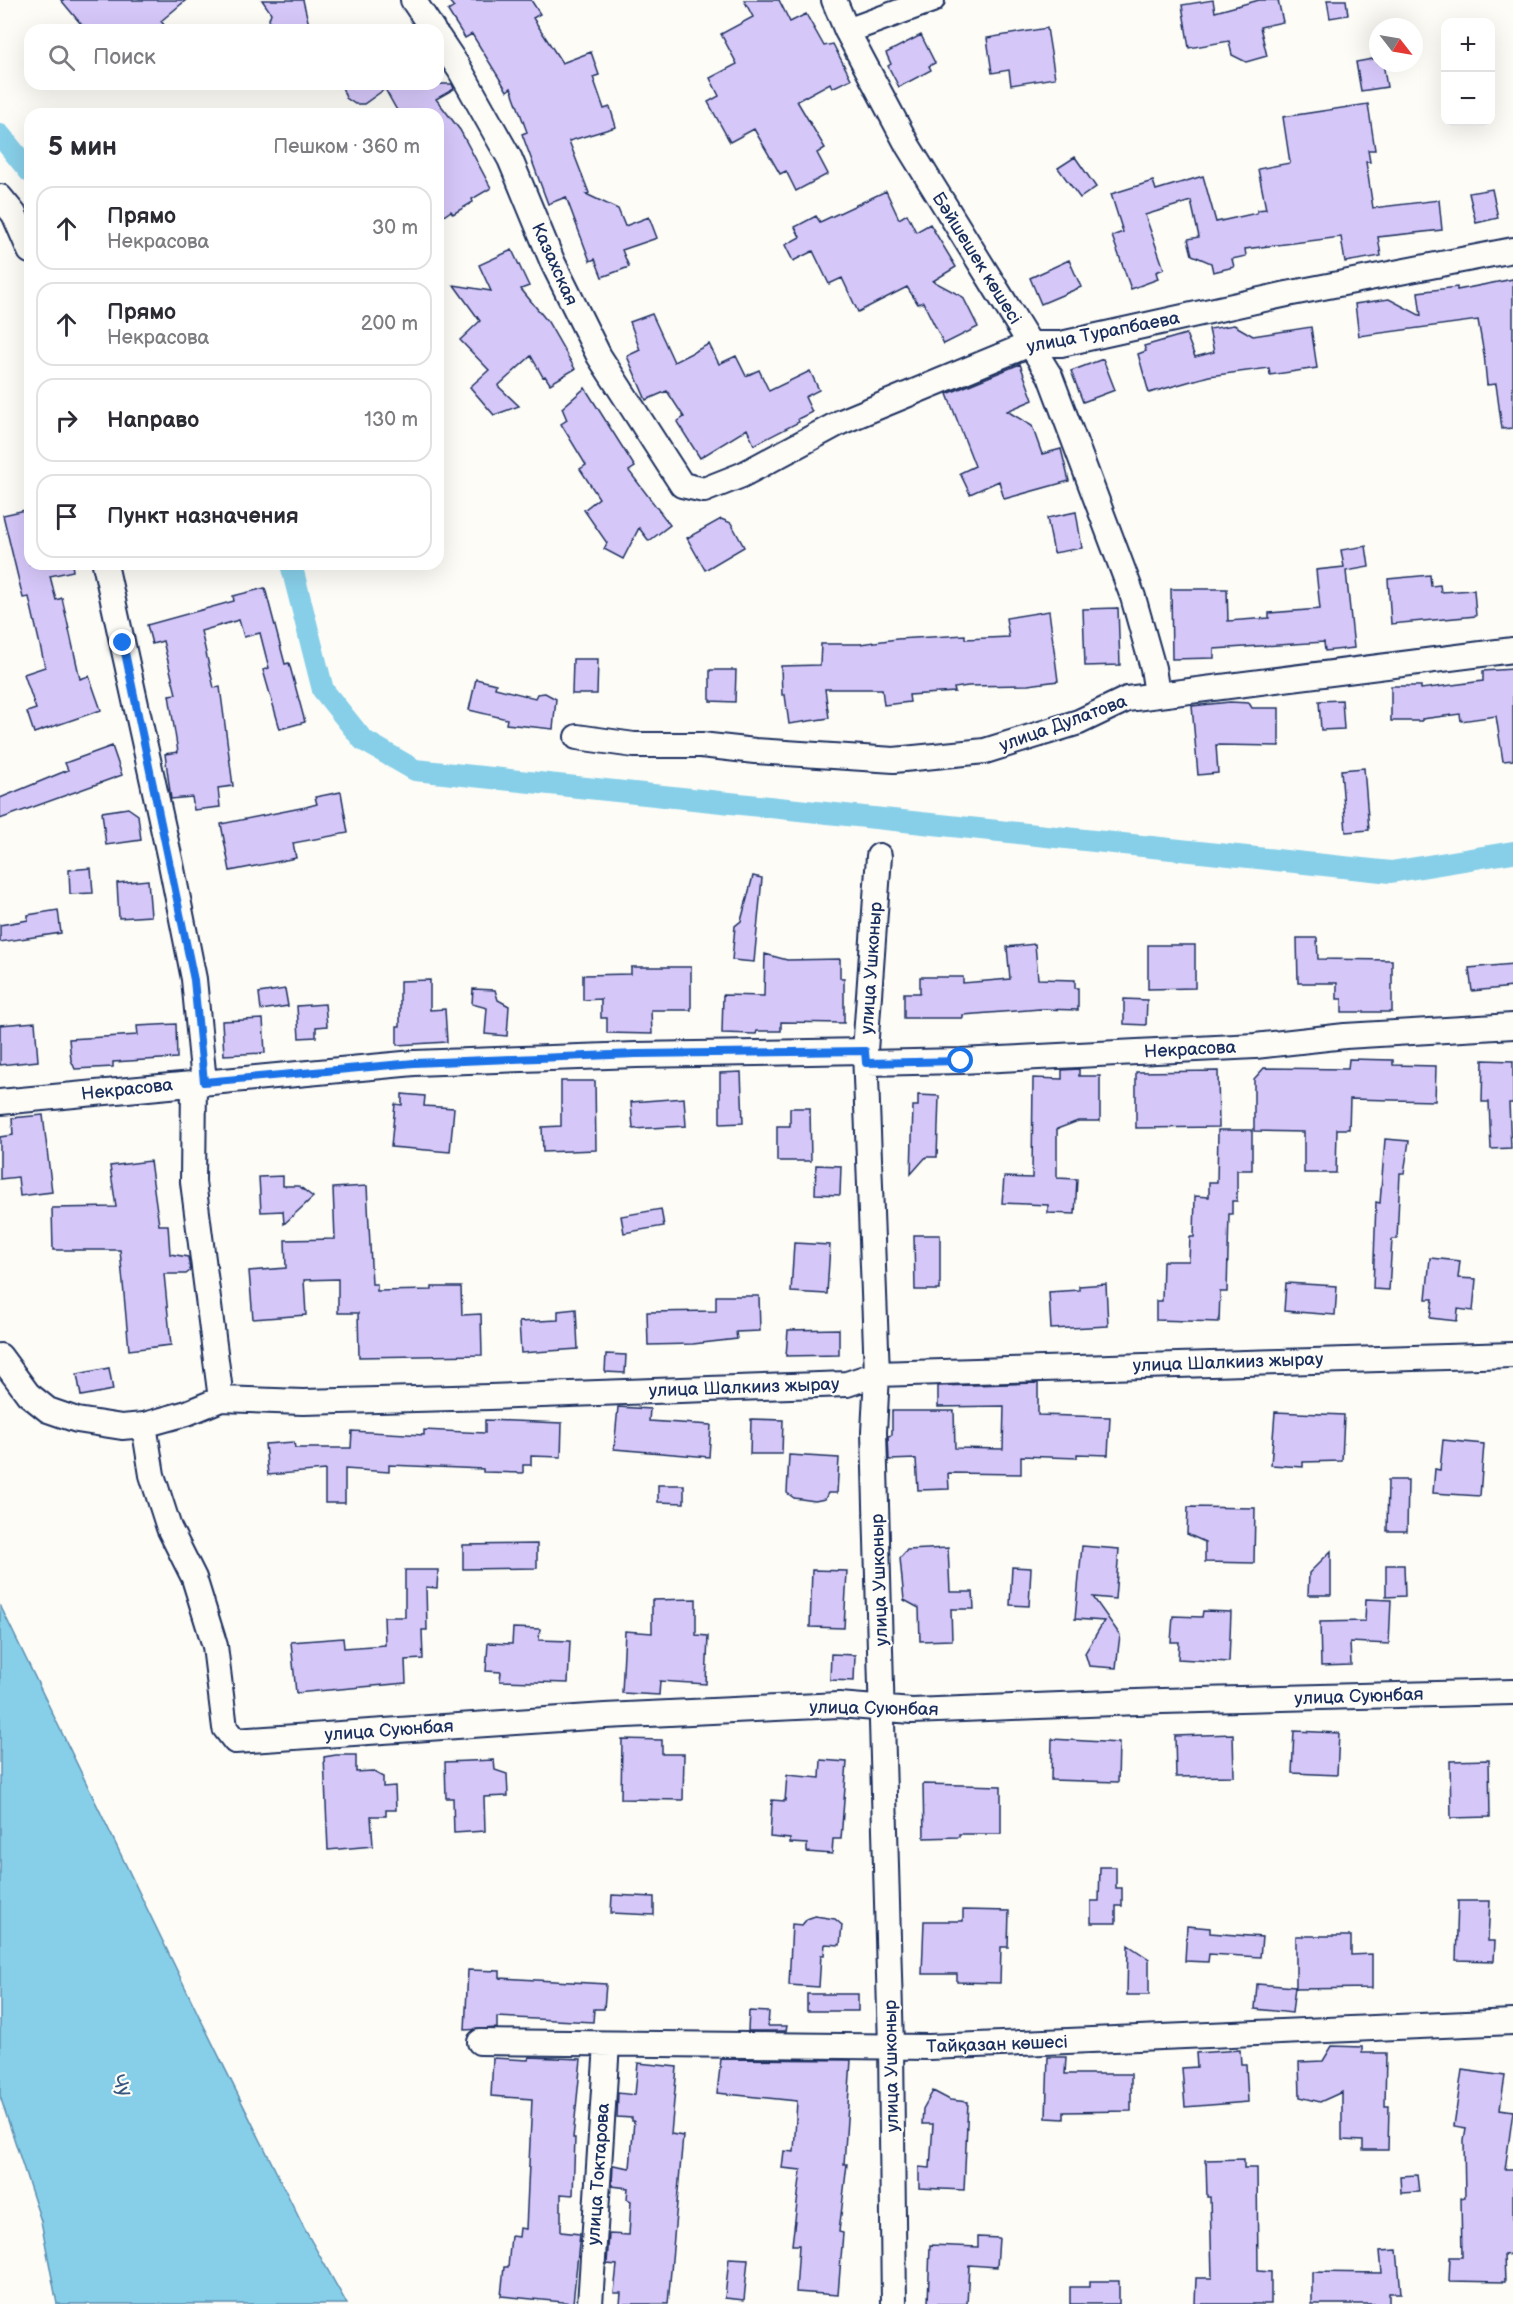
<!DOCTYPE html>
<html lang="ru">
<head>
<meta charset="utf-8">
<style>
	:root { --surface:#fff; --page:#f2f2f3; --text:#2b2b33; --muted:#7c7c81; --line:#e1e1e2 }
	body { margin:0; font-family:"Balsamiq Sans",sans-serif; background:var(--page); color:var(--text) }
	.controls { position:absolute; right:18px; top:18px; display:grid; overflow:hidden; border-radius:12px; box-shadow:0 6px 24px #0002 }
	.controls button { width:54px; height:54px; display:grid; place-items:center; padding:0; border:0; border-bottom:2px solid var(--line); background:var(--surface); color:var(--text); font:30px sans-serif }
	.compass { position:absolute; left:1369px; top:18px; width:54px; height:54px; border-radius:50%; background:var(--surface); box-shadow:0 6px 24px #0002; rotate:121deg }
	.stop { position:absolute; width:18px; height:18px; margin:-14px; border:4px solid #1a73e8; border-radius:50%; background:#fff }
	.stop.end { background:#1a73e8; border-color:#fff; box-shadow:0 2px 6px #0008 }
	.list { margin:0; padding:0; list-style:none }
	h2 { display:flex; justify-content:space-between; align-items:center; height:78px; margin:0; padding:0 24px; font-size:26px }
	h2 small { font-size:20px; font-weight:400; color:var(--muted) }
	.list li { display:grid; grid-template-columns:39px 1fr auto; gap:18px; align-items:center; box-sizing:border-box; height:84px; margin:0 12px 12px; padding:0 12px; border:2px solid var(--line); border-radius:18px }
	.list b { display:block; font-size:22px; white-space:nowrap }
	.list p { margin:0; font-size:20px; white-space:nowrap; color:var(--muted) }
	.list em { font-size:20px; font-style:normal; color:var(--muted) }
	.icon { flex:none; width:33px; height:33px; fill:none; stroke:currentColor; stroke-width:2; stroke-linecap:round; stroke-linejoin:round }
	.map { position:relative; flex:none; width:1513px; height:2304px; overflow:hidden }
	.search { position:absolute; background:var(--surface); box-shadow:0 6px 24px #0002; left:24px; top:24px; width:420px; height:66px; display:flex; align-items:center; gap:15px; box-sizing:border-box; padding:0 21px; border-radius:18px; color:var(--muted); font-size:22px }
	.panel { position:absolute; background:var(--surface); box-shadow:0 6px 24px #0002; left:24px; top:108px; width:420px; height:462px; border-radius:18px }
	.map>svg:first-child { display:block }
</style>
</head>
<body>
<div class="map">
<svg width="1513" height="2304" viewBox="0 0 1513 2304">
	<rect width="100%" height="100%" fill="#fdfcf7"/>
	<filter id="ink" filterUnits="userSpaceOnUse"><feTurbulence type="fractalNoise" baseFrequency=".0167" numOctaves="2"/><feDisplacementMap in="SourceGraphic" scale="12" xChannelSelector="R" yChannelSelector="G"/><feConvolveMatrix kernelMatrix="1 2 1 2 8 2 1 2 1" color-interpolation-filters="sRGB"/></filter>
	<g filter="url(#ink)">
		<path fill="#87cfe8" stroke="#5c8fb1" stroke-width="1.5" d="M0,1605l199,411 105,212 43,76h-290l-16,-83 -41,-125z"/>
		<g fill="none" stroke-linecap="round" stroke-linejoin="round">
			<path stroke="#87cfe8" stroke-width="22" d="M0,135l30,37
				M291,564l32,126 40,50 52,30 976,102 122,-20"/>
		</g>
		<path fill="#d6c7f9" stroke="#1b2f5e" stroke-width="1.5" d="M61,0h125l-25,21 7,9h-82z
			M262,0h41l6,25 -34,4 -5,-4 -1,-6 2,-6z
			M448,0h83l9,14 -7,4 29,45 29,-11 8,23 -6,2 11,32 6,-2 6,20 -47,14 20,52 -3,1 32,15 7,17 24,-9 8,21 -35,12 7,17 -27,10 -7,-18 -5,2 -24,-64 -18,7 -26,-70 5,-2 -16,-44 -4,3 -35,-57 -7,4 -17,-27 6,-4z
			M744,0h35l11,22 16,-8 18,32 9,-2 18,35 -19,9 -2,-5 -33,18 28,47 -8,5 11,21 -32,17 -10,-20 -6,3 -26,-45 -24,13 -22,-40 11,-6 -9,-18 27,-14 -16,-30 32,-17z
			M1213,0l2,12 44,-12h19l5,22 -23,5 7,29 -21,6 -14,-7 -3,-14 -40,7 -7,-43z
			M1327,0h19l2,15 -18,3z
			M1047,28l8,50 -44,7 -2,-15 -17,3 -5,-35z
			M921,35l14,28 -6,3 2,4 -32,17 -11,-21 3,-2 -5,-11z
			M1378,58v5h5l4,24 -26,4 -5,-29z
			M341,84h111l2,5 -18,10 24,31 31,58 -19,11 1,3 -20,12 -2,-3 -13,9v-106h-39l-14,-25 -21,15h-9l-9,-6z
			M1368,104l7,46h-7l2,12h-4l7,46 66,-8 3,30 -64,7 3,19 -36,6 -4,-25 -96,12 1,7 -14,3 2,8 -21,5 -2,-9 -19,-8 -4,-16 11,-2 -8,-36 -46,14 19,54 -8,3 2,7 -27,10 -19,-53 11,-4 -12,-38 42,-13 3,9 47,-14 13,46 41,-9v-3l9,-1 -8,-40 32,-6 -7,-46z
			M1075,157l21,30 -16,11 -22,-30z
			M1492,189l6,29 -22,5 -7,-30z
			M886,191l13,28 8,-5 9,18 14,-8 26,43 -23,14 30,16 15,30 -34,17 -21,-42 -5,2 -11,-17 -49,25 -16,-34 -13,6 -16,-33 -20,10 -8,-16 15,-8 -5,-10 21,-11 4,6z
			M512,250l17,36 -8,3 27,33 27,47 -25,15 -5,-8 -2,1 -12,-21 -33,30 21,20 -25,9 -24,-28 19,-17 -29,-30 20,-19 -26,-36 37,6 -12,-26z
			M1069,260l12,27 -40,17 -11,-26z
			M1513,279v149l-11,1 -6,-45 -9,1 -3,-31 -6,-34 -119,16 -4,-32 34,-5 32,17 -3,-24 39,-5v3z
			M652,314l22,48 35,-18 10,20 17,-8 10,20 13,-6 10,21 41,-20 9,19 -14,7 7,15 -14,7 1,3 -45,23 -7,-16 -47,29 -23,-36 7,-5 -17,-26 -21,9 -19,-44 13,-6 -10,-28z
			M1234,325l19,11 58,-9 6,41 -47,7 -1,-7 -60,8 -60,17 -11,-39 8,-3 -2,-5 42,-12 9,23 19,-5 -5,-23z
			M1103,359l12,31 -32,12 -12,-31z
			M1020,364l13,36 -26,11 25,15 10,28 19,-5 8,32 -65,18 -5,-18 -29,13 -10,-21 15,-7 -28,-72z
			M585,388l50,79 -6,4 41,54 -21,16 -10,-13 -16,31 -19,-10 3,-6 -23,-33 15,-12 -19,-29 6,-4 -25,-41 6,-4 -5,-12z
			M30,509v55h42l1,7 -23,5 6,24 6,-2 18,81 9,-3 12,34 -67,23 -7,-21 9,-3 -12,-35 21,-7 -16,-70 -6,1 -20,-83z
			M1076,512l6,36 -28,5 -7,-35z
			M721,519l10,4 13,24 -39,23 -18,-32z
			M1366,546l3,21 -23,4 8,77 -29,3 -1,-9 -110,7v9l-42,1 -1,-70h56l1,32 41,-3v-5l51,-4 -4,-39 28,-3 -3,-17z
			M1430,575l1,11 9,-1 1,7 33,-2 2,26 -85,8 -3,-45z
			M265,588l20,76 4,-1 16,59 -25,7 -17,-59 6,-2 -9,-35 -16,4 -5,-17 -38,11 13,57 6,-1 13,99 -15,2 2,19 -26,3 -2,-13 -21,2 -6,-45 13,-2 -9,-57 7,-1 -13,-53 -11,3 -5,-19 87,-24 -1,-5z
			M1118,608l2,57 -35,1 -2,-57z
			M1049,611l9,70 -30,4 -60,1 -14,2 1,4 -46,3 1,7 -26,3 -2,-16h-57l4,29 -40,6 -4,-29h-3l-1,-29 39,-1 1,-21h39l37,-5 68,-4v4l44,-2 -3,-19z
			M573,659h25l-1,35h-25z
			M1513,669v91l-10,1 -7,-45 -35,5 -1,-7 -38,5v2h-31v-35h30v3l62,-8v-10z
			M710,670h26l-1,32 -25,-1z
			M476,679l20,5 -1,4 40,10 2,-4 8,-1 11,6 -3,30 -47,-5 1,-5 -38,-9z
			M1342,700l2,29 -23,1 -2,-29z
			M1230,702l19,1 3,5h27v38l-63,-1 2,28 -20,2 -6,-69z
			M112,746l10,29 -122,44v-21l68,-28 -3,-7z
			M1364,768l5,62 -23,2 -5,-62z
			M341,792l7,41 -55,10 3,15 -66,13 -9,-47 85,-17 11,-3 -2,-7z
			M128,808l10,7 3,25 -35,5 -4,-33z
			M91,868l2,25 -23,1 -1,-24z
			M753,876l9,2 -8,84 -22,-2 3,-34 6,-5z
			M148,880l3,36 -32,2 -2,-35z
			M58,910l3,23 -61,9v-17l28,-5v-5z
			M1297,938h20l1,21 74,1v52h-50v-13h-5v-16h-39z
			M1035,944l3,35 37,1v8h3v22l-38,-1 -77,6v3h-59v-25h16v-16h43v6l47,-4 -3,-32z
			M1148,945h47v43l-47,1z
			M765,954l22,6 53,-1v19h4v45l-63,-1v9h-24l-1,3 -34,-1 1,-38 41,1z
			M1513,964v23l-41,4 -3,-23z
			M631,967h60v43h-40l1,24 -45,-1v-15h-6v-19l-18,1v-25l48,-1z
			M430,980v30l15,-1 2,33 -50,3v-19h3v-45z
			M285,989l3,17 -27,4 -2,-17z
			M473,989l22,1 3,10 11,6 -2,30 -22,-2 2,-26 -15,-4z
			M1124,999l23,1 -1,25 -22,-1z
			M325,1004l2,22 -11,1v10l-17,1 -2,-32z
			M263,1019l2,34 -41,2 -2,-34z
			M35,1022l3,39 -38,4v-40z
			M176,1024l1,34 -64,4v5l-38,2 -4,-9 -2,-21 69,-4 -1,-9z
			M1349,1059l44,1v5l43,1 -1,35 -85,-2 -1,30h-12l-1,44h-32v-41l-50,-1v-52l10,-11 84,1z
			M1483,1060l30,1v42h-4l2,45 -20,1 -2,-47h-7z
			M1079,1069v7h21v45h-22l-21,8v49l20,1 -2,35 -27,-1v-8l-46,-2 2,-26 28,1 1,-100 29,1v-9z
			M1218,1071l1,56 -83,1v-56z
			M741,1072l2,51 -23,1v-51z
			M561,1081h34l1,69 -53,2 -1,-25 19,-1z
			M402,1094l23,2 -1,10 30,2 -4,44 -59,-5 4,-43 7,1z
			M918,1095l21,1 -2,61h-11l-15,17 2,-68h5z
			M684,1098l2,28 -53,3 -2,-27z
			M790,1108h20l1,53h-34v-35h13z
			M43,1115l9,77 -32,4 -2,-19 -18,2v-42l13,-2 -1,-17z
			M1218,1130h34v40h-15v31h-5v13h-3l-2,78h-7l-1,30 -63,-2v-19h6l1,-40h26l1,-24h4l1,-41 14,1v-15h8z
			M1385,1139l24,2 -5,32h-4l-3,66h-5l-3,51 -16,-1 3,-87 4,1z
			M150,1161l9,64h9l2,29 18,3 2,14 -4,3h-22l7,71 -42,5 -9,-100h-67l-1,-42 64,-1 -6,-41z
			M816,1165l25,1 -1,29 -25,-1z
			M283,1176v10h16l14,11 -29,27 -1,-13 -22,1 -2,-35z
			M367,1186l5,98h5v7l55,-1v-3h29l1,28 19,-1 1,41 -123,2 -1,-44h-20v-34l-34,1 2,35 -53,4 -4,-48 37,-3 -1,-28 50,-1 -2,-51z
			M661,1209l3,17 -40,7 -3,-17z
			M914,1235h26v55h-25z
			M794,1243l36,2 -3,49 -36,-2z
			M1430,1258l30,3 -2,17 18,1 -3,32 -15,-2 -1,12 -27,-3 3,-19h-7z
			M1286,1283l51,3 -2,29 -51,-4z
			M1106,1284l2,42 -57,3 -2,-37 30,-2v-4z
			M716,1296h43l1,35 -24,1 1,7 -44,5 -45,1 -1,-33 69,-1z
			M576,1309l2,40 -57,4 -2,-31 39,-2v-9z
			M839,1329v26l-53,1 2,-26z
			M606,1354l20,1 -1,18 -20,-1z
			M109,1368l4,22 -32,6 -4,-22z
			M1038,1383v32l72,2 -2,38 -31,-1v4l-56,-2v18l-73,-1 1,16 -31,1 -2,-31 -27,1 -1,-24 4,-1v-24h62l1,37 48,1 1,-43 -66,1v-21z
			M618,1407l32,2 -1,12 62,4 -2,32 -95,-8z
			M1275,1412l69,3 -2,46 -39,1v5l-32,-2z
			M751,1419l32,1 -1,34h-32z
			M485,1420l77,3 -1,34 -30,-1v9h-8v8l-40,-1v-3l-94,-4v7l-44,-3v34h-20v-33l-57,5 -3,-31 29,-2 1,6h56l1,-17 72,4v-5l61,3z
			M1443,1440l41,4 -4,52 -47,-3 2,-24 5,1z
			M789,1455l50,3 -2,35h-9l-3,6 -10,2 -21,-3 -7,-5z
			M1388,1480h20l-1,51h-20z
			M658,1485h26v18l-26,-1z
			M1188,1507l67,1 -1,55 -49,-1v-20l-18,-8z
			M537,1544v24l-74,1v-24z
			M1082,1546l37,3 -4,50 -22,-2 27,38 -4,33 -27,-2 -4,-13 19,-32 -29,-2z
			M948,1548l2,44h23l1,17h-23l1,31 -32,1 -1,-33 -15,-8 -4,-42 7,-8z
			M1331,1551v44h-23l1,-22z
			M1386,1565h18l1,31 -19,1z
			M1012,1567l19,1 -2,38 -19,-1z
			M405,1570h33l-1,18 -11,-1 1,43h-5l1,29 -18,1 1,23 -110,10 -5,-51 52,-4 1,10 41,-3 -1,-28h21z
			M812,1570l35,1 -3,57 -34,-1z
			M696,1599v36l12,1 -2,48 -46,-3 -1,14 -37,-2 3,-62 27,2v-33z
			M1366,1599l25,1 -2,44 -39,-2 1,23 -30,1 -1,-44 45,-1z
			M1203,1611l28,1 -2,50 -51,-3 1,-17h-8l2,-26 29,1z
			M513,1628l27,1 -1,11 31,1 -2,42 -68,-2 1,-9 -15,-1 2,-28 24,1z
			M831,1654l24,1 -1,26 -24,-1z
			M1294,1731l45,2 -2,42 -45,-2z
			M1233,1734l1,42 -58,1 -1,-41z
			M622,1739l40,1v14h22l-1,46 -62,-1z
			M1052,1739l67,4 -1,39 -67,-2z
			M336,1755h20v17l16,-1 11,6v10l12,-1 1,24h-10v6h-15l2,30 -45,4 -4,-93z
			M494,1760l1,10 12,4 1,22 -24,1 1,34 -31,2 -1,-35h-7l-1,-36z
			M821,1760l26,2 -6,77h-8l-1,15 -25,-2v-8l-17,-1v-4l-20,-2 2,-37 13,1 2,-26 33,3z
			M1489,1760l1,57 -39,1 -1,-57z
			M923,1784l78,2v48h-42v3l-35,1z
			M1100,1867h16v21h6v18h-6v17h-25v-22h8z
			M612,1895l42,2v18l-43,-2z
			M1458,1901h32l-2,40h7l-1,20 -38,-1z
			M963,1910l46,1 -1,36h-7l-1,36 -43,-1v-8h-35l2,-53h39z
			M815,1916l20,3 7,6 -2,20 -15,-1 -1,11h-3l-2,32 -30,-2 3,-61 10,1 5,-6z
			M1187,1926l23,2v5l52,4 -2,20 -51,-3 -1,8 -23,-1z
			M1296,1936h55v19l21,-1v34l-76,1z
			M1128,1945l21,14v36h-22z
			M468,1970l32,1v7l106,6 -2,25h-10l-1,13 -96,-5v11l-32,2z
			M1257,1984l38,3 -3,26 -37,-4z
			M807,1994h51v17h-51z
			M749,2011l20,1 -1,14h19l-1,5h-38z
			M1332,2046l30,1v6h24l-1,53h4l-1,44h-25v-9l-21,-1v-48l-22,10 -20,-5 -1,-35 24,-1z
			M1240,2050l1,14h5l2,38 -63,5 -3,-39 15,-1 -1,-14z
			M529,2057l52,2 -8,79h2l-2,57 -12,-1v38l19,2 -7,69 -72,-7 3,-29h4l3,-31 8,1 1,-9 6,1 6,-130 -41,-3 2,-38 35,2z
			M1048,2057h18l-1,17h66v37l-67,1v7l-18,-1z
			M721,2059l130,1 -7,104h3l-8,68 4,1 -5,62 -42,-3 3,-47h-7l9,-75 -19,-2 2,-17 10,1 3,-51 -80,-8z
			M638,2063l39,4 -6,67 12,2 -15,168h-48l1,-11h-7l3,-28 -10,-1 2,-30 20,1 2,-34 -4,-2 1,-11 -16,-2 1,-21 17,3 4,-47h-2v-3l-15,-1 1,-24 17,2z
			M1462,2070l43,6 -5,33 13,2 -8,59h8v84l-9,1 1,27 -56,-1 1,-24h12l-1,-59 4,-1 -1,-57 2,-12 -12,-2z
			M933,2091l17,9 18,2 -4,88 -45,-2v-21l11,1 3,-44h-11l1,-15z
			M1244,2159v9h13l1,103 13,1v32h-76l1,-26h16l-2,-81h-3l-1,-37z
			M1417,2175l2,17 -18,1 -1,-17z
			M978,2237l21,1 -2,29 -28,-2 -2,39h-39l2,-59 48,2z
			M1397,2250l4,43h-12v11h-77v-32l70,1 -2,-22z
			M729,2258l19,1 -4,41 -19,-2z
			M1090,2281h29v23h-49v-17h20z"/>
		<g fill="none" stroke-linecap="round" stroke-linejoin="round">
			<g stroke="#1b2f5e" stroke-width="28">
				<path id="minor" d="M413,0l20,30
					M834,0l13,31 61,115 142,230 83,221 20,71 4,26
					M847,31l85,-31
					M438,37l22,33 50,89 43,104 46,93 83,129 22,5 38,-15 99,-53 189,-78h31l226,-50 226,-44
					M0,197l14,17 16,37
					M105,564l66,300 23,115 10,103
					M577,737l57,8h67l54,6 139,9 91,-9 94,-29 48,-23 386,-49
					M879,856l-14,195 12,323 -3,58 17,615 3,257
					M866,1063l95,-2 294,-15 90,-10 168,-10
					M194,1083l-1,99 28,217
					M0,1102l414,-39 222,-8 229,-4
					M0,1356l28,38 20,16 29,10 45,7 22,-2 43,-12 34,-14 82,3 187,-5 357,-13 30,-10 636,-19
					M144,1425l8,50 17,53 25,50 21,68 10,82 10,13 370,-25 234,-11 73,6 250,-10 351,-9
					M480,2042l449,5 584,-25
					M590,2304l17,-260"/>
			</g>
			<use href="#minor" stroke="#fdfcf7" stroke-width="24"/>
		</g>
	</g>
	<g fill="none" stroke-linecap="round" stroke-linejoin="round" filter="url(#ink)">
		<path stroke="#1a73e8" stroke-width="8" d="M123,643l71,337 10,102 210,-19 222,-9 229,-3 1,12 95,-2"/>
	</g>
	<g text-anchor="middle" stroke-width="4.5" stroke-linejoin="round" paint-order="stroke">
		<g font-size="18" fill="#1b2f5e" stroke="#fdfcf7">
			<text transform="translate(977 258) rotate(58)" y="6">Бәйшешек көшесі</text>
			<text transform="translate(555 264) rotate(66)" y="6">Казахская</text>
			<text transform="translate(1103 332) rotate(-11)" y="6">улица Турапбаева</text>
			<text transform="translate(1063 723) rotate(-20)" y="6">улица Дулатова</text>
			<text transform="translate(871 968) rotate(-86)" y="6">улица Ушконыр</text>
			<text transform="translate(1190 1049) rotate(-3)" y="6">Некрасова</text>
			<text transform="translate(127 1089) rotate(-6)" y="6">Некрасова</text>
			<text transform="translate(1228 1362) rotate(-2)" y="6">улица Шалкииз жырау</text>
			<text transform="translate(744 1387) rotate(-2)" y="6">улица Шалкииз жырау</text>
			<text transform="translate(879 1580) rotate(-92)" y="6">улица Ушконыр</text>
			<text transform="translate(1359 1696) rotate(-2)" y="6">улица Суюнбая</text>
			<text transform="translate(874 1708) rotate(1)" y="6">улица Суюнбая</text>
			<text transform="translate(389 1730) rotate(-4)" y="6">улица Суюнбая</text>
			<text transform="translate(997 2044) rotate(-2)" y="6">Тайқазан көшесі</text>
			<text transform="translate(891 2066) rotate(-91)" y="6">улица Ушконыр</text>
			<text transform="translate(598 2174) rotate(-86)" y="6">улица Токтарова</text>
		</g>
		<g font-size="20" font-style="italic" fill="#365780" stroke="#fdfcf7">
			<text transform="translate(122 2085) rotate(62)" y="7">Чу</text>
		</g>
	</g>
</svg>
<div class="controls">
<button>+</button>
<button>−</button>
</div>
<svg class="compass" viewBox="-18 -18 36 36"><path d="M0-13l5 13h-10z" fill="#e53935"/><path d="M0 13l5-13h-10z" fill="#7c7c81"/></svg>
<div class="stop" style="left:961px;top:1061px"></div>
<div class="stop end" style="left:123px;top:643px"></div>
<div class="search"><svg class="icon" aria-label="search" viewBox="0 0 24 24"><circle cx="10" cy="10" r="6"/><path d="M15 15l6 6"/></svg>Поиск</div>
<section class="panel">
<h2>5 мин<small>Пешком · 360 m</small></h2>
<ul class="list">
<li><svg class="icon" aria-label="ahead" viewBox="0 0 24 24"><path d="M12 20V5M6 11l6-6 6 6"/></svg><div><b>Прямо</b><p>Некрасова</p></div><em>30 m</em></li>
<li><svg class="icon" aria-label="ahead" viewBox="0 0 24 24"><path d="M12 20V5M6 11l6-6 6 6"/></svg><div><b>Прямо</b><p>Некрасова</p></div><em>200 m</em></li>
<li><svg class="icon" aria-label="right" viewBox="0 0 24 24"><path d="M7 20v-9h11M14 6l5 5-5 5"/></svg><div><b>Направо</b></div><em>130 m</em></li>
<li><svg class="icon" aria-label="arrive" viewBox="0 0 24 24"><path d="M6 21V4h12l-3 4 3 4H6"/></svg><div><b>Пункт назначения</b></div></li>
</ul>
</section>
</div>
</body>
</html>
